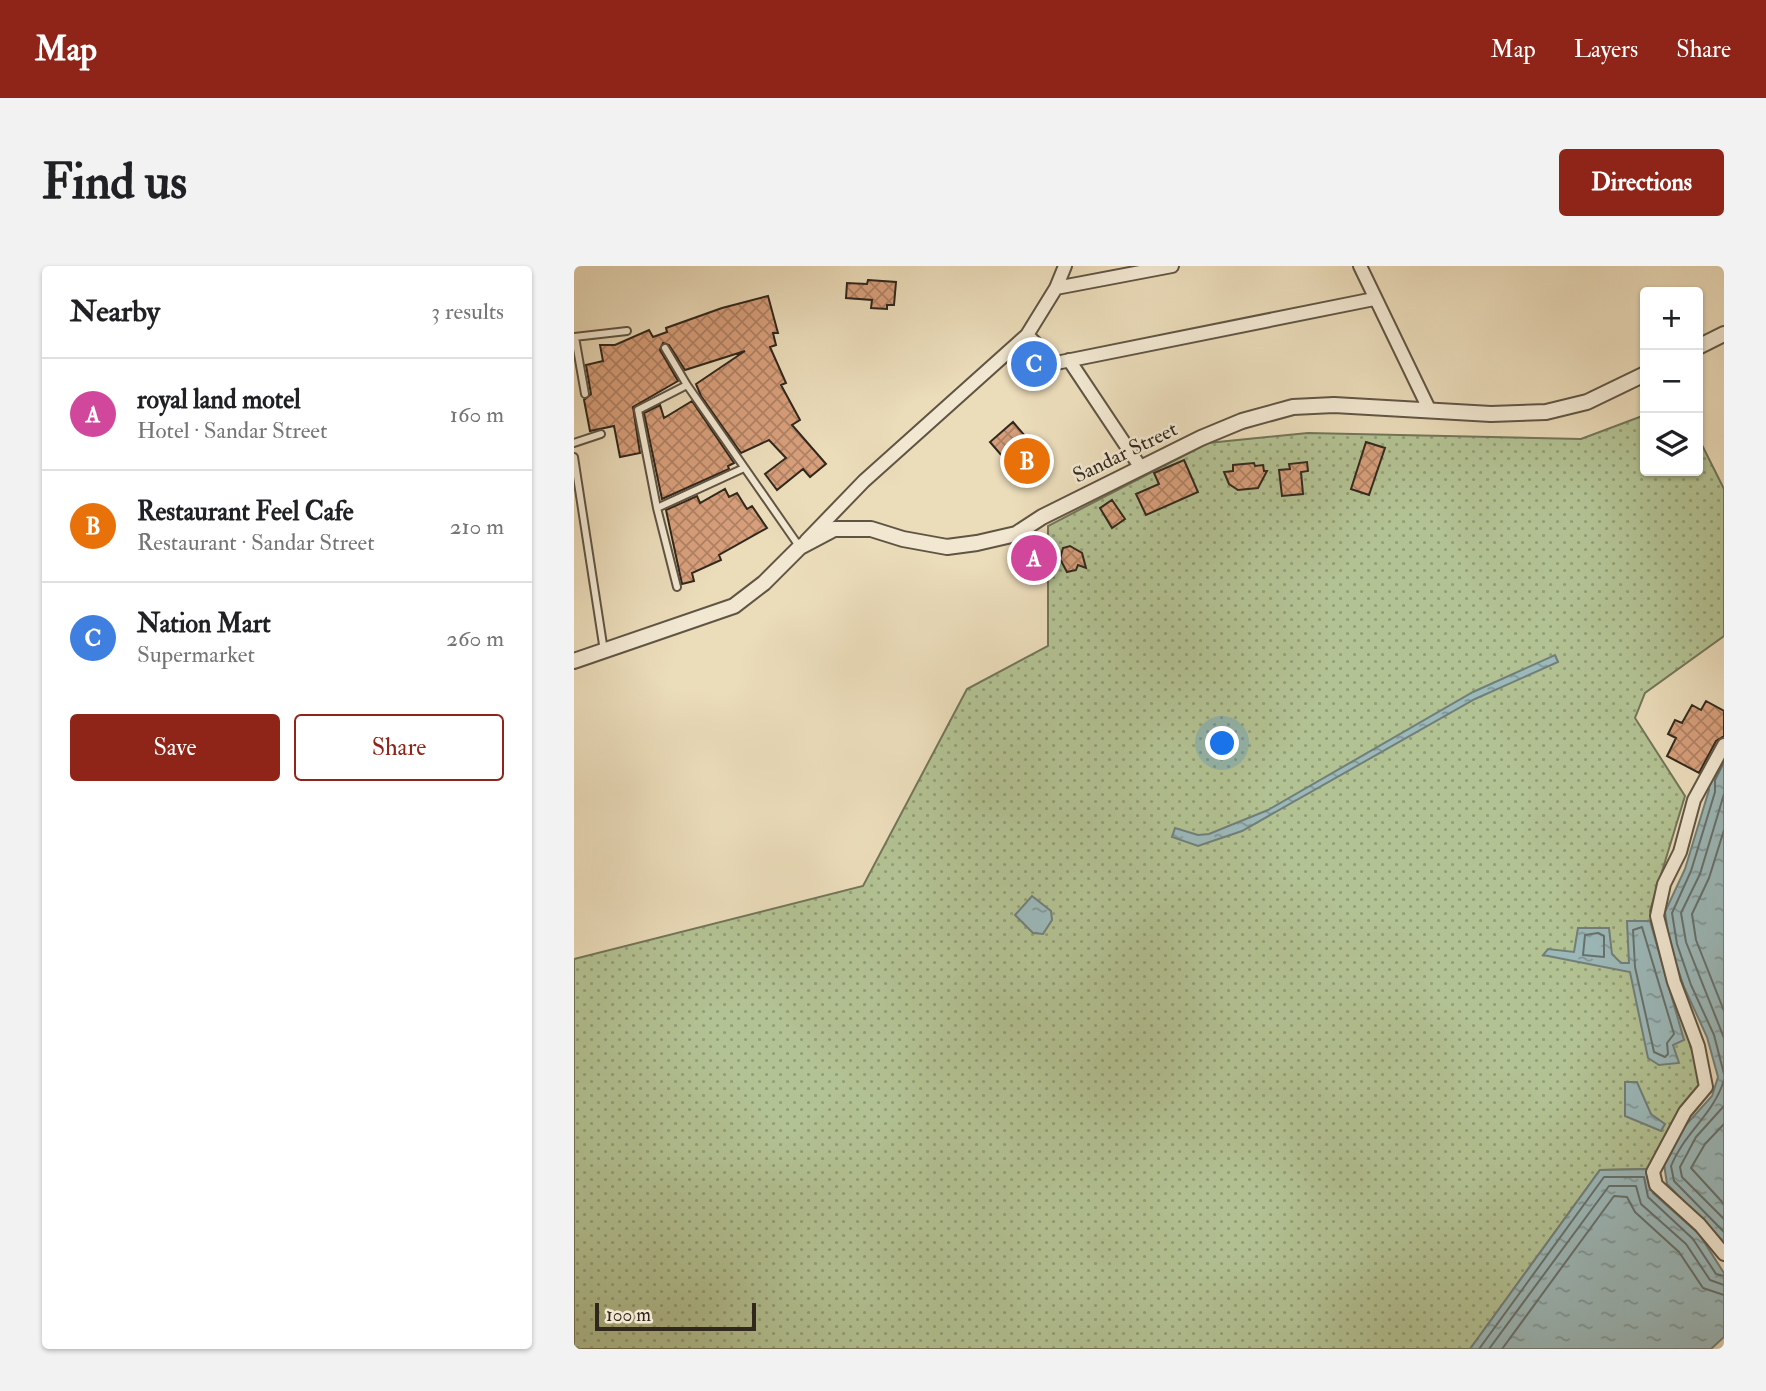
<!DOCTYPE html>
<html lang="en">
<head>
<meta charset="utf-8">
<style>
	:root { --surface:#fff; --page:#f2f2f2; --text:#202124; --muted:#757577; --line:#e0e0e0; --accent:#8f2418 }
	body { margin:0; font-family:"IM FELL Double Pica",serif; background:var(--page); color:var(--text) }
	.controls { position:absolute; right:21px; top:21px; display:grid; overflow:hidden; border-radius:7px; box-shadow:0 2px 5px #0004 }
	.controls button { width:63px; height:63px; display:grid; place-items:center; padding:0; border:0; border-bottom:2px solid var(--line); background:var(--surface); color:var(--text); font:35px sans-serif }
	.scale { position:absolute; left:21px; bottom:18px; width:161px; box-sizing:border-box; padding-left:7px; border:4px solid #31281d; border-top:0; font-size:19px; line-height:24px; white-space:nowrap; color:#31281d; -webkit-text-stroke:5px #f2e8d2; paint-order:stroke }
	.you { position:absolute; left:649px; top:478px; width:24px; height:24px; margin:-18px; border:5px solid #fff; border-radius:50%; background:#1a73e8; box-shadow:0 0 0 10px #1a73e833 }
	.badge { display:grid; place-items:center; width:46px; height:46px; border-radius:50%; background:var(--accent); color:#fff; font-size:23px; font-weight:700 }
	.pin { position:absolute; translate:-50% -50%; border:4px solid #fff; box-shadow:0 2px 7px #0006 }
	.list { margin:0; padding:0; list-style:none }
	h2 { display:flex; justify-content:space-between; align-items:center; height:91px; margin:0; padding:0 28px; font-size:30px }
	h2 small { font-size:23px; font-weight:400; color:var(--muted) }
	.list li { display:grid; grid-template-columns:46px 1fr auto; gap:21px; align-items:center; box-sizing:border-box; height:112px; padding:0 28px; border-top:2px solid var(--line) }
	.list b { display:block; font-size:26px; white-space:nowrap }
	.list p { margin:0; font-size:23px; white-space:nowrap; color:var(--muted) }
	.list em { font-size:23px; font-style:normal; color:var(--muted) }
	.actions { display:flex; gap:14px; padding:21px 28px }
	.actions a { flex:1; padding:16px 0; border:2px solid var(--accent); border-radius:7px; text-align:center; font-size:24px; color:var(--accent) }
	.actions .main { background:var(--accent); color:#fff }
	.icon { flex:none; width:38px; height:38px; fill:none; stroke:currentColor; stroke-width:2; stroke-linecap:round; stroke-linejoin:round }
	.map { position:relative; flex:none; width:1150px; height:1083px; overflow:hidden; border-radius:7px }
	header { display:flex; align-items:center; gap:42px; box-sizing:border-box; height:98px; padding:0 35px; background:var(--accent); color:#fff }
	header strong { font-size:33px }
	nav { display:flex; gap:38px; margin-inline-start:auto; font-size:24px }
	.intro { display:flex; align-items:center; justify-content:space-between; box-sizing:border-box; height:168px; padding:0 42px }
	h1 { margin:0; font-size:49px }
	.button { padding:18px 32px; border-radius:7px; background:var(--accent); color:#fff; font-size:24px; font-weight:700 }
	main { display:flex; gap:42px; padding:0 42px }
	aside { flex:1; background:var(--surface); border-radius:7px; box-shadow:0 2px 5px #0004 }
	.map>svg:first-child { display:block }
</style>
</head>
<body>
<header>
<strong>Map</strong>
<nav><a>Map</a><a>Layers</a><a>Share</a></nav>
</header>
<div class="intro"><h1>Find us</h1><a class="button">Directions</a></div>
<main>
<aside>
<h2>Nearby<small>3 results</small></h2>
<ul class="list">
<li><span class="badge" style="background:#d1479c">A</span><div><b>royal land motel</b><p>Hotel · Sandar Street</p></div><em>160 m</em></li>
<li><span class="badge" style="background:#e8710a">B</span><div><b>Restaurant Feel Cafe</b><p>Restaurant · Sandar Street</p></div><em>210 m</em></li>
<li><span class="badge" style="background:#3f7fe0">C</span><div><b>Nation Mart</b><p>Supermarket</p></div><em>260 m</em></li>
</ul>
<div class="actions"><a class="main">Save</a><a>Share</a></div>
</aside>
<div class="map">
<svg width="1150" height="1083" viewBox="0 0 1150 1083">
	<defs>
		<pattern id="grass-dots" width="8" height="8" patternUnits="userSpaceOnUse" patternTransform="scale(1.75)"><rect width="8" height="8" fill="#b3c293"/><path d="M2 2h.1M6 6h.1" fill="none" stroke="#929e77" stroke-width="1.8" stroke-linecap="round"/></pattern>
		<pattern id="water-ripples" width="26" height="14" patternUnits="userSpaceOnUse" patternTransform="scale(1.75)"><rect width="26" height="14" fill="#9cb9ba"/><path d="M2 4q2-2 4 0t4 0M15 11q2-2 4 0t4 0" fill="none" stroke="#809697"/></pattern>
		<pattern id="building-cross-hatch" width="8" height="8" patternUnits="userSpaceOnUse" patternTransform="scale(1.75)"><rect width="8" height="8" fill="#d79f7b"/><path d="M0 0l8 8M0 8l8-8" fill="none" stroke="#af8264"/></pattern>
	</defs>
	<rect width="100%" height="100%" fill="#ebdcba"/>
	<filter id="stains"><feTurbulence type="fractalNoise" baseFrequency=".00286" numOctaves="4"/><feColorMatrix values="0 0 0 0 .2 0 0 0 0 .09 0 0 0 0 .02 0 0 0 .5 -.17"/></filter>
	<radialGradient id="worn" r=".72"><stop offset=".6" stop-color="#630" stop-opacity="0"/><stop offset="1" stop-color="#630" stop-opacity=".3"/></radialGradient>
	<path fill="url(#grass-dots)" stroke="#727558" stroke-width="2" d="M1071,149v56h53v-34l26,52v147l-79,57 -10,25 50,78 -35,115 52,173 -50,85 -52,1 -130,179h-896v-390l289,-73 104,-197 81,-43v-120l160,-83 100,-10 273,6z"/>
	<path fill="url(#water-ripples)" stroke="#717f7b" stroke-width="2" d="M981,389l3,7 -83,37 -233,132 -44,15 -26,-9 3,-9 23,7 11,-1 59,-24 205,-118z
		M1150,481v495l-57,-58 -3,-20 20,-37 28,-31 6,-19 -11,-40 -23,-50 -14,-41 -5,-34 20,-43 24,-79 -1,-12z
		M458,630l19,15 1,9 -9,14 -10,-1 -18,-18z
		M1053,655h23l34,119 -11,5 6,18 -20,2 -11,-7 -18,-86 -87,-17 5,-6 26,3 4,-24h31l3,26 9,9h8z
		M1051,816h12l14,32 14,10 -4,7 -36,-15z
		M1078,903l1,24 46,41 25,39v64l-13,12h-241l130,-179z"/>
	<g fill="none" stroke-linecap="round" stroke-linejoin="round">
		<path stroke="#66706c" stroke-width="2" d="M1150,496l-9,18v12l-24,79 -19,42 5,31 14,41 23,50 10,39
			M1150,528l-24,80 -19,39 5,29 38,96
			M1150,564l-15,48 -17,36 4,26 28,71
			M1068,661l32,107 -7,9 1,11 -3,3 -11,-5 -19,-85 -2,-37z
			M1024,667l6,3v21l-21,-2 2,-20z
			M1150,814c-10,34 -40,53 -53,86l3,15 50,51
			M1150,840l-28,31 -16,30 2,10 42,42
			M1150,858l-19,20 -14,24 33,36
			M905,1083l125,-172h40l4,20 45,42 23,35 8,2
			M915,1083l120,-163h27l5,18 45,40 24,36 14,5
			M928,1083l112,-153 13,1 8,15 44,40 24,36 21,7"/>
	</g>
	<path fill="url(#building-cross-hatch)" stroke="#31281d" stroke-width="2" d="M294,14l28,2 -2,23h-7v4l-16,-1 1,-8 -26,-2 1,-15 20,1z
		M194,30l10,37h-5l3,12 -6,2 16,36 -5,2 19,35 -8,5 34,39 -16,13 -7,-8 -26,21 -12,-16 21,-16 -17,-18 -28,13 -40,-57 -5,-12 49,-33 -60,19 -16,-25 -6,-2 -3,7 18,31 -45,26 7,46 -20,4 -6,-31 -24,5 -6,-31 7,-6 -5,-29 17,-4 -3,-16h15l34,-15 4,7 14,-5 -1,-4 56,-20z
		M454,82l25,23 -14,15 -24,-24z
		M118,135l42,62 -6,3 1,3 -67,30 -18,-86 16,-8 4,13z
		M439,156l37,43 -23,20 -37,-43z
		M792,176l19,6 -16,47 -18,-6z
		M610,194l14,32 -52,23 -10,-21 23,-10 -5,-11z
		M733,196l1,9 -7,1 2,22 -21,2 -3,-26 11,-1 -1,-5z
		M680,197l1,3 8,-1 1,6h3l-9,17 -20,2 -9,-6 -5,-12 9,-1v-6z
		M151,223l4,8 8,-4 10,16 5,-3 15,22 -48,27 2,5 -29,13 2,8 -12,3 -16,-74 31,-14 3,7z
		M538,234l13,19 -13,9 -12,-20z
		M496,280l12,7 4,15 -8,-3 -2,5 -9,2 -7,-13 3,-11z
		M1132,435l18,10v25l-8,5 -17,32 -32,-17 9,-18 -8,-4 7,-14 7,3 10,-18 9,5z"/>
	<g fill="none" stroke-linecap="round" stroke-linejoin="round">
		<g stroke="#605544" stroke-width="10">
			<path id="service" d="M0,71l53,-6
				M1,71l10,57
				M91,82l22,37
				M0,177l27,-9
				M0,191l30,194
				M83,242l87,-40
				M103,321l-20,-79 -19,-98 49,-25 112,161"/>
		</g>
		<g stroke="#605544" stroke-width="16">
			<path id="minor" d="M786,0l69,143
				M482,22l116,-22
				M453,69l29,28 318,-64
				M495,94l72,108
				M232,275l58,-60 163,-146 29,-47 9,-22
				M1150,479l-30,55 -14,52 -16,32 -7,32 17,66 24,64 8,41 -21,25 -32,60 3,13 44,40 24,29"/>
		</g>
		<g stroke="#605544" stroke-width="18">
			<path id="tertiary" d="M1124,81l26,-13
				M0,395l160,-55 30,-23 36,-36 34,-18h37l32,10 44,8 30,-4 39,-9 26,-17 159,-79 41,-17 51,-14 41,-2 157,9 55,-2 41,-10 58,-28"/>
		</g>
		<use href="#service" stroke="#f2e8d2" stroke-width="6"/>
		<use href="#minor" stroke="#f2e8d2" stroke-width="12"/>
		<use href="#tertiary" stroke="#f2e8d2" stroke-width="14"/>
	</g>
	<g text-anchor="middle" stroke-width="5" stroke-linejoin="round" paint-order="stroke">
		<g font-size="21" fill="#31281d" stroke="#f2e8d2">
			<text transform="translate(551 186) rotate(-26)" y="7">Sandar Street</text>
		</g>
	</g>
	<rect width="100%" height="100%" filter="url(#stains)"/>
	<rect width="100%" height="100%" fill="url(#worn)"/>
</svg>
<div class="controls">
<button>+</button>
<button>−</button>
<button><svg class="icon" aria-label="layers" viewBox="0 0 24 24"><path d="M12 4l9 5-9 5-9-5zM3 14l9 5 9-5"/></svg></button>
</div>
<div class="scale">100 m</div>
<div class="you"></div>
<div class="pin badge" style="left:460px;top:292px;background:#d1479c">A</div>
<div class="pin badge" style="left:453px;top:195px;background:#e8710a">B</div>
<div class="pin badge" style="left:460px;top:98px;background:#3f7fe0">C</div>
</div>
</main>
</body>
</html>
